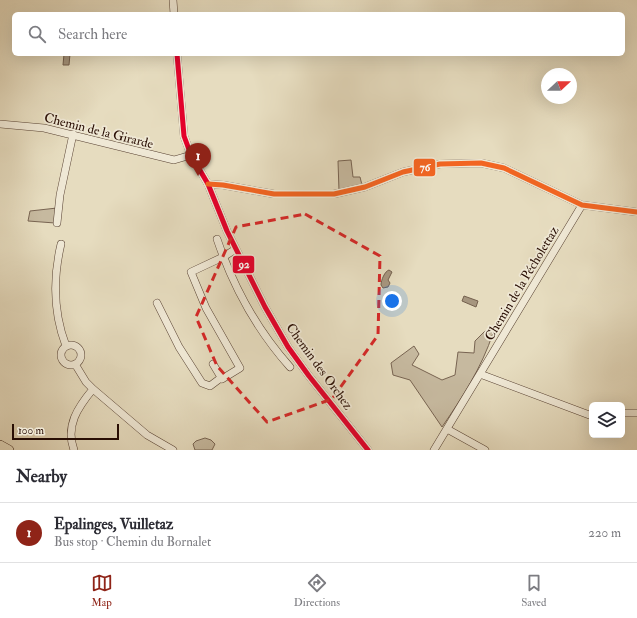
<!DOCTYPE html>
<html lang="en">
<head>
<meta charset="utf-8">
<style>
	:root { --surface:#fff; --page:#f7f7f7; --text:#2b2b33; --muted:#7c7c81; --line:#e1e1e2; --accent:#8f2418 }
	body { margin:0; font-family:"IM FELL Double Pica",serif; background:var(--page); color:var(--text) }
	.controls { position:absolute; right:12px; bottom:12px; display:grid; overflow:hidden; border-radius:6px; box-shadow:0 4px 16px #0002 }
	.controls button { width:36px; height:36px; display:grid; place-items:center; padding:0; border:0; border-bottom:1px solid var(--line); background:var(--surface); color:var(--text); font:20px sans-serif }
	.compass { position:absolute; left:541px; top:68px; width:36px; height:36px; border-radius:50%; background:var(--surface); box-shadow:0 4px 16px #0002; rotate:68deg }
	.scale { position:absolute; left:12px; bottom:10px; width:107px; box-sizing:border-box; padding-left:4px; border:2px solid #290e04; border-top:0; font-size:11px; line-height:14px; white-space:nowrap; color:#290e04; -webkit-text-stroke:3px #efe8d5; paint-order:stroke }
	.you { position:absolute; left:392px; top:301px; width:14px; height:14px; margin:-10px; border:3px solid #fff; border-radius:50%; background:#1a73e8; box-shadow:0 0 0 6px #1a73e833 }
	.badge { display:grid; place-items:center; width:26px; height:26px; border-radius:50%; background:var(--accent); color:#fff; font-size:13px; font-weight:700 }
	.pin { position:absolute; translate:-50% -33px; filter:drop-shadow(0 1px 2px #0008) }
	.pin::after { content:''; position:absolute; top:21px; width:14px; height:12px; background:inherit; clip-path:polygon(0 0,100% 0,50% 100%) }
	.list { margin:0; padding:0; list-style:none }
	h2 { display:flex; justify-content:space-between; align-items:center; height:52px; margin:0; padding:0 16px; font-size:17px }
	h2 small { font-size:13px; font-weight:400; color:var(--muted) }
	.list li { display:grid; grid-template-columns:26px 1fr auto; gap:12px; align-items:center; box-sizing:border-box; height:60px; padding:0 16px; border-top:1px solid var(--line) }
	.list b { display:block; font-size:15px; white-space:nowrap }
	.list p { margin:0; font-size:13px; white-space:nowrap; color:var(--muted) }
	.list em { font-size:13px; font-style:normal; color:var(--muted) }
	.icon { flex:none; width:22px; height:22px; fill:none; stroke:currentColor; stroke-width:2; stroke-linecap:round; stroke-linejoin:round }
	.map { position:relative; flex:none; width:637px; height:450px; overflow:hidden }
	.search { position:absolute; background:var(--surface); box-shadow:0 4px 16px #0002; left:12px; right:12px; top:12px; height:44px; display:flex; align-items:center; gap:10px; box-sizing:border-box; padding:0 14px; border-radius:6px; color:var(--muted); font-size:15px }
	.sheet { height:112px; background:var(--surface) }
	nav { display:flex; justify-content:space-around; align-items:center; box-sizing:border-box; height:56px; border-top:1px solid var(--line); background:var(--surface); font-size:11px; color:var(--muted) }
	nav a { display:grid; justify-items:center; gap:2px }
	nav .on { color:var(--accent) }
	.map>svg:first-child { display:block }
</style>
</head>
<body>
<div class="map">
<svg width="637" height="450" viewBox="0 0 637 450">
	<rect width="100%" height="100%" fill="#e6dcbf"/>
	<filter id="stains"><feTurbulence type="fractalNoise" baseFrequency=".005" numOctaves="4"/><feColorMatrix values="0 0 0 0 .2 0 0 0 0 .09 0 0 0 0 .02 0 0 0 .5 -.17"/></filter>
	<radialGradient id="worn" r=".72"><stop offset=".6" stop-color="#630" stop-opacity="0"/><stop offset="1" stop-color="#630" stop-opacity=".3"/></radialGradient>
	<path fill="#c6b99f" stroke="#786452" d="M351,160l2,17h7l2,8 -23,6 -1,-30z
		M57,208l-2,15 -27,-2 2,-10z
		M485,331l8,2c-11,34 -31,65 -51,94l-32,-47 -17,-5 -2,-12 23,-17 5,8 -7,11 30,15 13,-5 3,-23 16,1 1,-12z
		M205,438l6,2 4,4 -3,6h-17l-2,-6 3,-3z"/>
	<path fill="#a6967f" stroke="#74604e" d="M64,54h6l-1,11h-6z
		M389,270l3,2 -4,8 2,3 -2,4 -5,1 -2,-3c0,-5 4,-14 8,-15z
		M464,296l14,5 -2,6 -14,-6z"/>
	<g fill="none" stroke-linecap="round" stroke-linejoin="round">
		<g stroke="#584233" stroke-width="8">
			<path id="minor" d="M173,0l1,14
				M177,54l7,82 7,19 17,29 19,47 38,76 23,40 21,29 59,74
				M0,124l44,4 130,32 17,-5
				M208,184l15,1 51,9h60l31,-7 38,-15 37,-8 41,-1 23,5 78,37 55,7
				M57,223l3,-28 13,-61
				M217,239c16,47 39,90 73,128
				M61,244c-8,34 -8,68 5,102
				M157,303l22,44 23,36 8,3 8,-6
				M61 355a10 10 0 1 1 20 0a10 10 0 1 1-20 0Z
				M75,364l11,18 7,7 54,46 26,15
				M213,364l9,15 18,-11 -34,-60 -15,-36 32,-15 13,-8
				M480,374l112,42
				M622,413h15
				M447,429l38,21
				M74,450c-9,-24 4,-43 19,-61
				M434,450l148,-245"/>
		</g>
		<g stroke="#290e04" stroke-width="10">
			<path id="major" d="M0,445l9,5"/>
		</g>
		<use href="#minor" stroke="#efe8d5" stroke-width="7"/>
		<use href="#major" stroke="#e6dcbf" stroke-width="9"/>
		<g stroke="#efe8d5" stroke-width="8">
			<path id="bus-1" d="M177,54l7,82 7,19 17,29 19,47 38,76 23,40 21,29 59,74"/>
		</g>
		<g stroke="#efe8d5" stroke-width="8">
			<path id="bus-2" d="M208,184l15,1 51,9h60l31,-7 38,-15 37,-8 41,-1 23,5 78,37 55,7"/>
		</g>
		<use href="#bus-1" stroke="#e4002b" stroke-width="5"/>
		<use href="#bus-2" stroke="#f26522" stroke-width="5"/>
	</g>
	<path fill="none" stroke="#d62828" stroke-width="3" stroke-dasharray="8 5" stroke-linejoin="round" d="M305,214l75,42 -2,79 -46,64 -65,23 -50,-56 -21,-49 40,-90z"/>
	<g text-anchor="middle" stroke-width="3.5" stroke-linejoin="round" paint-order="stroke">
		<g font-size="13" fill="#290e04" stroke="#efe8d5">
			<text transform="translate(99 130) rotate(14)" y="5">Chemin de la Girarde</text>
			<text transform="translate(521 283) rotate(-59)" y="5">Chemin de la Pécholettaz</text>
			<text transform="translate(320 366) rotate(54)" y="5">Chemin des Orchez</text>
		</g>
	</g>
	<g stroke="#efe8d5" stroke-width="1.5">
		<rect x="413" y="158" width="23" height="19" rx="4" fill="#f26522"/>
		<rect x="232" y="255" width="23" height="19" rx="4" fill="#e4002b"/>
	</g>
	<g font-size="11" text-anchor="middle" font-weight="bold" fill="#fff">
		<text x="425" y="171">76</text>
		<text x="244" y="268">92</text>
	</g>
	<rect width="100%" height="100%" filter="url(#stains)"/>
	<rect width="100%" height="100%" fill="url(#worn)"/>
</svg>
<div class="controls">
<button><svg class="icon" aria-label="layers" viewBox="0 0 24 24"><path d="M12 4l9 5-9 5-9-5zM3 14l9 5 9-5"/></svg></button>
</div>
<svg class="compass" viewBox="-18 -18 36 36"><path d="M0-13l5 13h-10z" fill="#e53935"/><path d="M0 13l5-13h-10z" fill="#7c7c81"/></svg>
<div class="scale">100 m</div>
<div class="you"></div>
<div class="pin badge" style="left:198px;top:176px">1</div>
<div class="search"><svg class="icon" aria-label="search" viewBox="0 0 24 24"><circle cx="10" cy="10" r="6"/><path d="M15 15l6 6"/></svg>Search here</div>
</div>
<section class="sheet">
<h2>Nearby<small></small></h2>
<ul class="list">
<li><span class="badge">1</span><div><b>Epalinges, Vuilletaz</b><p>Bus stop · Chemin du Bornalet</p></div><em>220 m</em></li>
</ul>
</section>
<nav>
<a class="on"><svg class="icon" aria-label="map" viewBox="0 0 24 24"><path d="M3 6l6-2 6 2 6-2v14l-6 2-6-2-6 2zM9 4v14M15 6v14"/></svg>Map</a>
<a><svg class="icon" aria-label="directions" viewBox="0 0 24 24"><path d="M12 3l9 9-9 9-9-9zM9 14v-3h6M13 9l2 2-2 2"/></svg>Directions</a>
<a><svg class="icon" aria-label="saved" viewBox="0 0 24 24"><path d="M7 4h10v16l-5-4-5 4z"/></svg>Saved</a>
</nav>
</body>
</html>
